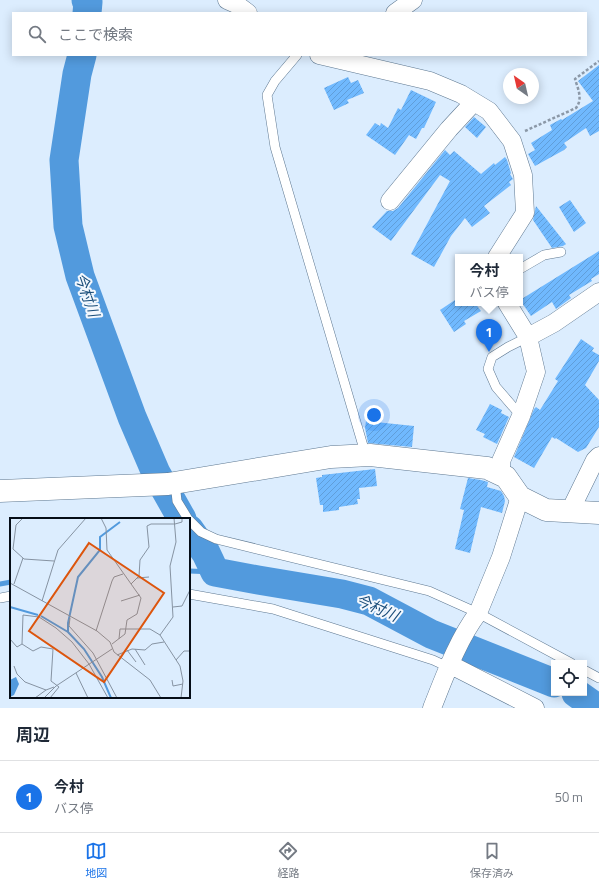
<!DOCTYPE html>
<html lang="ja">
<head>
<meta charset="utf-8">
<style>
	:root { --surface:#fff; --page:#f6f6f7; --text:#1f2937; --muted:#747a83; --line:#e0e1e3; --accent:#1a73e8 }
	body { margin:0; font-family:"Titillium Web","Noto Sans JP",sans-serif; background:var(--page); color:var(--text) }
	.controls { position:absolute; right:12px; bottom:12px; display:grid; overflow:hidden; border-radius:0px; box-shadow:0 2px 10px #0003 }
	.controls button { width:36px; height:36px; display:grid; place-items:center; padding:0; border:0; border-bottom:1px solid var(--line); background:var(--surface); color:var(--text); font:20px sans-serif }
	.compass { position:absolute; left:503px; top:68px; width:36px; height:36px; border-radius:50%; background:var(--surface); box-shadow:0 2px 10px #0003; rotate:326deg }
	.you { position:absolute; left:374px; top:415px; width:14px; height:14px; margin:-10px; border:3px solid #fff; border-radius:50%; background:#1a73e8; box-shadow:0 0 0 6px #1a73e833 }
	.badge { display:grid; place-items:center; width:26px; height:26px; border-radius:50%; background:var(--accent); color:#fff; font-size:13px; font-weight:700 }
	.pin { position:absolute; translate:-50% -33px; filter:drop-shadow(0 1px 2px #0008) }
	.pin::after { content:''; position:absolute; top:21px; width:14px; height:12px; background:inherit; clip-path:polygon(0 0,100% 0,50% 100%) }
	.popup { position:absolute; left:455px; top:254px; width:68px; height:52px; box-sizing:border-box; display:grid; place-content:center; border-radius:0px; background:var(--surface); filter:drop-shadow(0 1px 3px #0005); font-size:13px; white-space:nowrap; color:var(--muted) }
	.popup b { font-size:15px; color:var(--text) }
	.popup::after { content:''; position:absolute; left:50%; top:100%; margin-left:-8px; border:8px solid transparent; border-top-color:var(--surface) }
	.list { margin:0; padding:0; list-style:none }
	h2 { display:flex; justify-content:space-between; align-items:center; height:52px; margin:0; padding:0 16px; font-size:17px }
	h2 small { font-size:13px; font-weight:400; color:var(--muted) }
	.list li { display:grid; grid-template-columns:26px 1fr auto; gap:12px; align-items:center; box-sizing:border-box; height:72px; padding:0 16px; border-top:1px solid var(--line) }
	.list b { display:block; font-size:15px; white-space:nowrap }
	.list p { margin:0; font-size:13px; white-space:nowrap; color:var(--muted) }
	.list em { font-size:13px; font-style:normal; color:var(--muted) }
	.icon { flex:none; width:22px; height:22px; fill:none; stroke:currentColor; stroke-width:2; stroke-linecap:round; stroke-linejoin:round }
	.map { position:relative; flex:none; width:599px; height:708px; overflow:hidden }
	.search { position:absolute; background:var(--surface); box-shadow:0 2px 10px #0003; left:12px; right:12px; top:12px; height:44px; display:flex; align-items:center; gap:10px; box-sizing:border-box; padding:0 14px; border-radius:0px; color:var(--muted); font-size:15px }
	.sheet { height:124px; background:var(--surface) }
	nav { display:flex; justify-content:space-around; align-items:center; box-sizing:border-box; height:56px; border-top:1px solid var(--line); background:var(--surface); font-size:11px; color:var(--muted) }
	nav a { display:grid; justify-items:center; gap:2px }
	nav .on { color:var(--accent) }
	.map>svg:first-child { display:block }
</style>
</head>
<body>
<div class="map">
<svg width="599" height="708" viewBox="0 0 599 708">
	<defs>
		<pattern id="building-hatch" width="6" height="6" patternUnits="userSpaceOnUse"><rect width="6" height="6" fill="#70b9fe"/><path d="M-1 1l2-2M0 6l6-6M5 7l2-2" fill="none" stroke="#609ed9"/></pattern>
	</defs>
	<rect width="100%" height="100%" fill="#dcedfe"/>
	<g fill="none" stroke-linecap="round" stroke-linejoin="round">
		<path stroke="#529add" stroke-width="5" d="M189,571l26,1
			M0,584l11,-2"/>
		<path stroke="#529add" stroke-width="29" d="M86,0l2,2 -1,11
			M82,55l-5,19 -13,86 4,66 12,50 52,141 24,56 26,46
			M189,529l17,24 9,19 43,8 84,14 27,7 62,33 123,49
			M576,693l21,15"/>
	</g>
	<path fill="url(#building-hatch)" d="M599,65v66l-9,5 -4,-8 -22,15 3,4 -3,3 -29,16 -7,-12 7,-4 -4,-7 21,-13 -2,-5 11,-6 1,1 31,-19 -15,-20z
		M348,77l3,6 7,-3 6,13 -17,7 2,3 -15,7 -10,-22z
		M411,90l25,12 -12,26h-2l-6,11 -7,-4 -14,20 -29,-20 9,-12 5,3 1,-3 7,5 10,-20 3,2z
		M474,117l12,10 -9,11 -12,-11z
		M445,150l5,5 4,-4 27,23 13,-11 1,2 10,-8 2,3 4,13 -1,1 3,5 -4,3 2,3 -27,21 6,7 -18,14 -7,-9 -14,18 -17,31 -23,-13 39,-73 -10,-6 -49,66 -19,-14 15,-16h6l5,-3z
		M570,200l16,23 -12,9 -15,-25z
		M536,206l30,38 -3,2 -11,2 -19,-28z
		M599,251v23l-8,5 1,2 -23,14 2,3 -15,11 -4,-7 -21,14 -11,-16z
		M458,298v5h17l6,8 -17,10 2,3 -12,8 -14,-22z
		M581,339l13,9 -2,3 7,4v6l-14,24 14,15v27l-13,21 -8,4 -22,-14 -1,1 -3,-2 -18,31 -20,-11 20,-48 2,-2 4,3 18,-29 -3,-2z
		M490,404l12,6 -1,3 8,4 -12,27 -14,-7 2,-3 -9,-4z
		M366,421l48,5 -2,21 -44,-4 -3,-15z
		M375,469l2,17 -18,2 1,11h-3l1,5 -19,3v3l-16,2v-7h-3l-4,-27 6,-1v-2z
		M468,478l13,2 7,2 -1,5 14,4 3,5 1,5 -3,12 -21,-6 -11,46 -15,-4 9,-39 -4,-1z"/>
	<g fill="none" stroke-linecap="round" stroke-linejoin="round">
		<g stroke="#5e7891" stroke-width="10">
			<path id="service" d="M297,55l-22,26 -8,14 8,52 91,309
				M520,269l24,-14 17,-3
				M521,416l-25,-29 -8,-18 4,-12 16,-10 20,-10
				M175,483l2,18 11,18
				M189,520l12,12 15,7 213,52 49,22 93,50
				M189,594l84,15 160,51 15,7
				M0,598l11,-2
				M584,670l15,8"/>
		</g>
		<g stroke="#5e7891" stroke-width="19">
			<path id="minor" d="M227,0l9,4 12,9
				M395,13l18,-13
				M319,55l111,26 31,13 28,17 23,30 11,34 2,38 -28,44
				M390,201l59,-72 25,-27
				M528,337l26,-14 45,-31
				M501,474v-13l20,-45 15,-44 -8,-35 -21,-34
				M570,511l25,-51 4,-4
				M449,664l86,44
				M432,708c12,-30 26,-69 46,-95l23,-56 19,-60"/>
		</g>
		<g stroke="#5e7891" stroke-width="23">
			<path id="tertiary" d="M0,491l168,-7 163,-27 39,-2 117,13 19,9 14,20 26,13 53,3"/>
		</g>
		<path stroke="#8b98a7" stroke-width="2.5" stroke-dasharray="3 2" stroke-linecap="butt" d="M525,131l51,-23c7,-9 2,-19 -1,-29l24,-18"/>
		<use href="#service" stroke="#fff" stroke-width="9"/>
		<use href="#minor" stroke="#fff" stroke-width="18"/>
		<use href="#tertiary" stroke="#fff" stroke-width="22"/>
	</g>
	<g text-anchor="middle" stroke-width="4" stroke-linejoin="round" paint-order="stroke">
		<g font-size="15" font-style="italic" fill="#1b4e7a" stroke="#f3f8fe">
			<text transform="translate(87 295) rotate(71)" y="5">今村川</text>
			<text transform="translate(377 608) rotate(24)" y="5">今村川</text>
		</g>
	</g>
	<g transform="translate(10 518)">
		<rect width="180" height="180" fill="#dcedfe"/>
		<path d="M6,159l3,7 -5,11 -4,2v-17z" fill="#529add"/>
		<path fill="none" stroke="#529add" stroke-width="2" d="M0,89l28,8M31,98l27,16M101,180l-9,-21 -18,-28 -16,-17v-9l10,-46 22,-27v-13l20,-15"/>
		<path fill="none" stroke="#8693a2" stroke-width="1" d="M13,0l-7,7 -3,24 11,10 30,2M91,0l5,10 1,22 34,48 -4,16 -10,6 -2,14 -13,10M127,60l12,-1M0,65l87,48 13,11 4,10 36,28 11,18M4,66l9,-26M121,66l8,-8 1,-16 9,-13 -2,-21 4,-2h24l7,-2v-4M32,83l16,-51 28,-32M111,83l19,-6M163,89l9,-1 8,-16M60,100l-1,8 24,27 24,45M86,113l16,-50 2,-4 9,-3M150,117l13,-18 -3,-51 6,-24 -2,-24M0,121l7,8 5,-3M109,121l1,-10h30l10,6 20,31 3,15 -2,17M125,131l10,16M117,132l9,12M107,137l15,-6 13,1 7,-6 12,-2M166,142l8,-9h6M79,146l19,34M4,148l3,8 8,8 21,8 8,-3M66,155l12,25M162,162l1,6 10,-2M25,180l11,-8M34,180l12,-12 56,-37M40,180l9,-11 -8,-6 2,-32 -12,-2 -8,4 -11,-7 1,-29 16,2 17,11 16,14 17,22"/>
		<path fill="#dd550d" fill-opacity="0.15" stroke="#dd550d" stroke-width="2" d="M79,25l75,50 -60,89 -75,-51z"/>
		<rect width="180" height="180" fill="none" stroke="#050d17" stroke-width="2"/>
	</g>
</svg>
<div class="controls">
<button><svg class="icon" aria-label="locate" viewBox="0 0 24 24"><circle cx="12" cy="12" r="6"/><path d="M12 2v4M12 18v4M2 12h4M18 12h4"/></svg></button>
</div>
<svg class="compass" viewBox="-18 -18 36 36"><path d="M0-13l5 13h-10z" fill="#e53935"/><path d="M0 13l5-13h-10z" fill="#747a83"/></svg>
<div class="you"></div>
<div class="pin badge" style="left:489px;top:352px">1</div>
<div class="popup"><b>今村</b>バス停</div>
<div class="search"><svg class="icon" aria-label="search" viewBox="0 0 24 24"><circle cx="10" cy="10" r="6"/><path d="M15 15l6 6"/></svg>ここで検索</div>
</div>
<section class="sheet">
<h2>周辺<small></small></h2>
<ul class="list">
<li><span class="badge">1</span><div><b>今村</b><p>バス停</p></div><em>50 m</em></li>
</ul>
</section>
<nav>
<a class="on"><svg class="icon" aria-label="map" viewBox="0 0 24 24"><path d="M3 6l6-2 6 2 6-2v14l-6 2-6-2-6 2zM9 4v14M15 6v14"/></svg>地図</a>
<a><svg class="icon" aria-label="directions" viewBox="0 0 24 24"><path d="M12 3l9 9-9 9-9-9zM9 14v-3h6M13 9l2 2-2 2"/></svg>経路</a>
<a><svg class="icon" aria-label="saved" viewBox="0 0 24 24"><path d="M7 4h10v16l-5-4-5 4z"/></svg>保存済み</a>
</nav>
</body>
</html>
